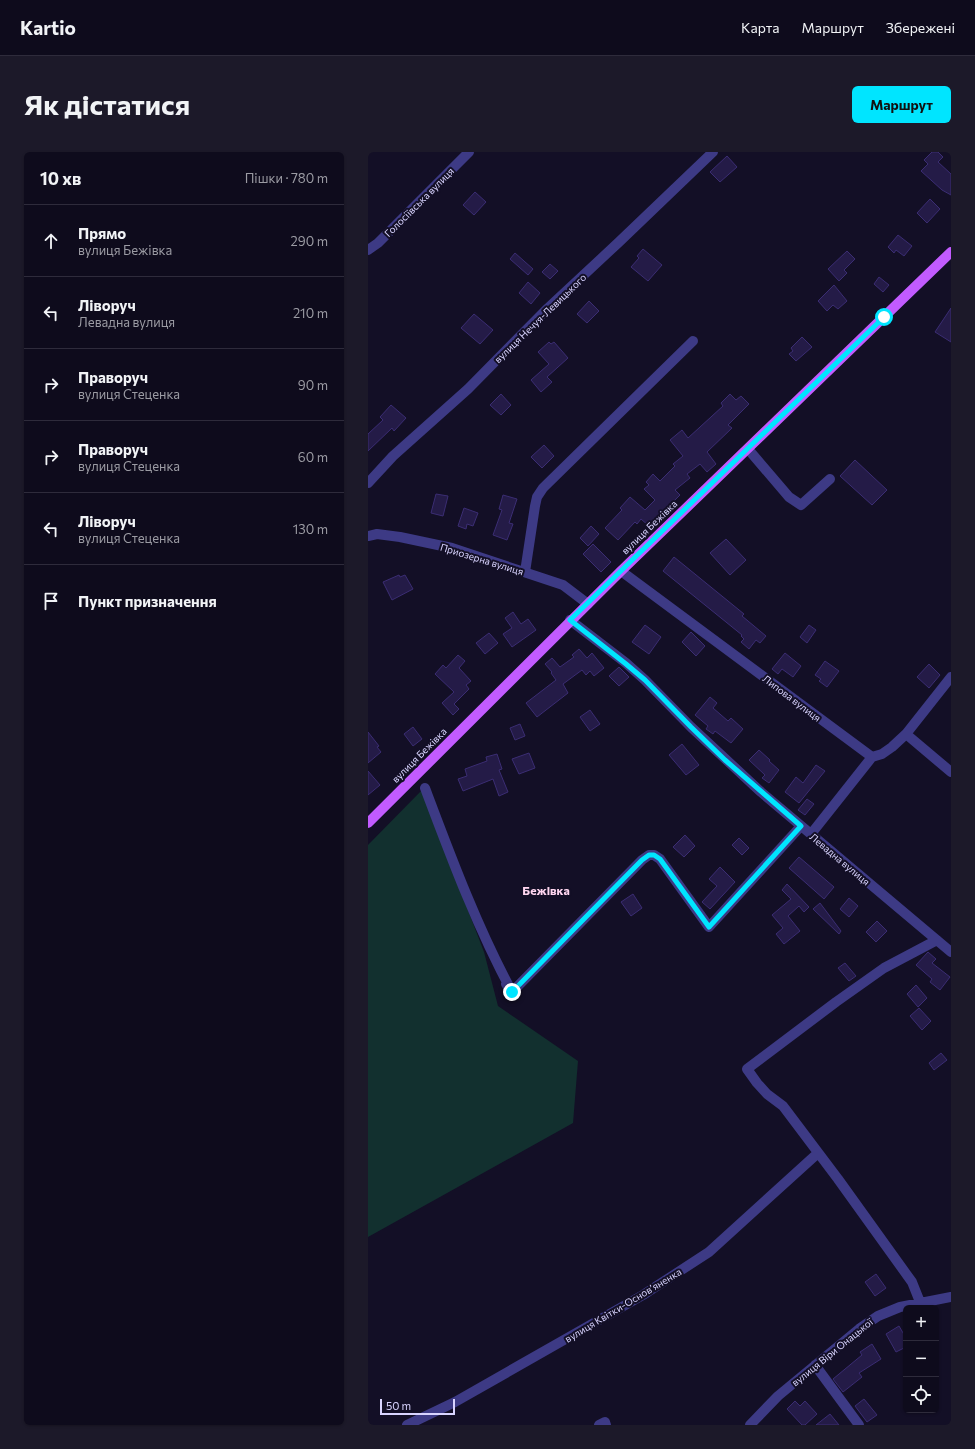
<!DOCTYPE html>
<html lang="uk">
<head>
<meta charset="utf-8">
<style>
	:root { --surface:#0e0b1c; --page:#1c1929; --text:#f1f3f6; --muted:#9b9ba3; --line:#2e2b3b; --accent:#00e5ff }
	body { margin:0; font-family:Commissioner,sans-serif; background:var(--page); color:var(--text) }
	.controls { position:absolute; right:12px; bottom:12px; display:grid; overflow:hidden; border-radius:6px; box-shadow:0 1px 3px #0004 }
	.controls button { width:36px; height:36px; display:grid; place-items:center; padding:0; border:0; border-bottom:1px solid var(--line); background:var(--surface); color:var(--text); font:20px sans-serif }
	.scale { position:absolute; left:12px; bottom:10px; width:75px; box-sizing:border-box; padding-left:4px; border:2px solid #d9d4ff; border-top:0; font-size:11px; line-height:14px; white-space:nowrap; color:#d9d4ff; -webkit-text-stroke:3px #130f26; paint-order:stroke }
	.stop { position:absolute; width:12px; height:12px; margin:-9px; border:3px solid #00e5ff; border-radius:50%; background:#fff }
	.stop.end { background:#00e5ff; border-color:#fff; box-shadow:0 1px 4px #0008 }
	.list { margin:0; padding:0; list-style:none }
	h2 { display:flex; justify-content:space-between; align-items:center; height:52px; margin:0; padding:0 16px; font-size:17px }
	h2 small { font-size:13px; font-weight:400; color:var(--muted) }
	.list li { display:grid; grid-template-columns:26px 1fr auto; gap:12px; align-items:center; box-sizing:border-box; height:72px; padding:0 16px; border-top:1px solid var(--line) }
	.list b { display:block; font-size:15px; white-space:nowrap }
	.list p { margin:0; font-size:13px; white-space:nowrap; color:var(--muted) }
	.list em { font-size:13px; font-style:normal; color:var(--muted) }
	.icon { flex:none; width:22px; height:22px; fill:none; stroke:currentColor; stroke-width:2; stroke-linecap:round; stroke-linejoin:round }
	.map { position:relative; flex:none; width:583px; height:1273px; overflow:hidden; border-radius:6px }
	header { display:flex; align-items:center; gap:24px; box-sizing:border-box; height:56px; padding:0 20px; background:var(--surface); border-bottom:1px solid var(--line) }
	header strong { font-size:19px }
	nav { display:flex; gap:22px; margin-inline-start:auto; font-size:14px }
	.intro { display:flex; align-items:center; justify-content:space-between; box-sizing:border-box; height:96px; padding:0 24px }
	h1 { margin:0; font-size:28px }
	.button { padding:10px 18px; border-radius:6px; background:var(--accent); color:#111; font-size:14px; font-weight:700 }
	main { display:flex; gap:24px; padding:0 24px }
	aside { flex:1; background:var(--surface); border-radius:6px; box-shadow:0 1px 3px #0004 }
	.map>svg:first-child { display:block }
</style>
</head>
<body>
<header>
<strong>Kartio</strong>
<nav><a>Карта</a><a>Маршрут</a><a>Збережені</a></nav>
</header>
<div class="intro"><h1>Як дістатися</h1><a class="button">Маршрут</a></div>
<main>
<aside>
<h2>10 хв<small>Пішки · 780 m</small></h2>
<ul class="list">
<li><svg class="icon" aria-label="ahead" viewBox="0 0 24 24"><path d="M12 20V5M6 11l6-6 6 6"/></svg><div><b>Прямо</b><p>вулиця Бежівка</p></div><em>290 m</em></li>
<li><svg class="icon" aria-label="left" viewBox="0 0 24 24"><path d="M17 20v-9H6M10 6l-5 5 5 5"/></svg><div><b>Ліворуч</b><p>Левадна вулиця</p></div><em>210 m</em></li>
<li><svg class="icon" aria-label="right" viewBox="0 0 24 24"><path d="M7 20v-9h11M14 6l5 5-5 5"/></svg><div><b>Праворуч</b><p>вулиця Стеценка</p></div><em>90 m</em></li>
<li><svg class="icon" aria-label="right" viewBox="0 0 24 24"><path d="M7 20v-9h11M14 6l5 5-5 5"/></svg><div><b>Праворуч</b><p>вулиця Стеценка</p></div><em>60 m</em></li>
<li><svg class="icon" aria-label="left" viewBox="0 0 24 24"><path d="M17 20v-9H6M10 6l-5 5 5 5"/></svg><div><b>Ліворуч</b><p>вулиця Стеценка</p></div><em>130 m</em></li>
<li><svg class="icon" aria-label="arrive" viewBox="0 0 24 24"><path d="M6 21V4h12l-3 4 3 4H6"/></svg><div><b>Пункт призначення</b></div></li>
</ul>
</aside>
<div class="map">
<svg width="583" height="1273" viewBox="0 0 583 1273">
	<rect width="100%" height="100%" fill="#130f26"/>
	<path fill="#12302f" d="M54,638l62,162 14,54 80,55 -5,62 -205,114v-392z"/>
	<path fill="#241b47" stroke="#3b2d73" d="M564,0h6l5,5 -5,5 13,12v21l-9,-5 -21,-19 7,-7 -4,-4z
		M359,4l10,11 -17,15 -10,-10z
		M107,40l11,10 -12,13 -11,-10z
		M562,47l10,10 -13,14 -10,-10z
		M530,83l14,11 -8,10 -8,-6 -2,3 -6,-6z
		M275,97l19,16 -14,16 -17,-14 8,-9 -2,-2z
		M479,99l8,8 -11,11 3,3 -8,8 -11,-12z
		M147,101l18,16 -5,6 -18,-16z
		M182,112l8,7 -8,8 -8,-7z
		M511,125l10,8 -6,7 -9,-8z
		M160,130l12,11 -9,11 -12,-11z
		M466,133l13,16 -9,8 -5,-4 -6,6 -9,-10z
		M221,149l10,10 -12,12 -10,-9z
		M583,156v34l-16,-10z
		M106,162l19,16 -13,14 -19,-16z
		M434,185l10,10 -16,14 -7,-7 4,-3 -2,-3z
		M181,190l2,2 3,-2 14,16 -21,19 5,5 -11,10 -10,-12 18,-16 -11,-12z
		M133,242l10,11 -10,10 -11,-10z
		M362,242l6,6 5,-4 8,8 -21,21 4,3 -25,24 9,12 -9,8 -7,-8 -13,10 3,4 -15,12 5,5 -31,31 -8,-7 -4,5 -2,-2 -17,18 -13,-12 17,-18 -2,-2 10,-11 15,13 10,-10 -11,-11 5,-4 -3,-3 7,-8 7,7 15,-15 -2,-2 10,-8 -13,-16 12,-10 6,8 35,-32 -2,-3z
		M23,253l15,13 -12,13 -2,-3 -24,23v-17l15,-14 -3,-3z
		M176,293l10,11 -12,12 -11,-11z
		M487,308l32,30 -15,15 -32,-29z
		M68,342l12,2 -5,20 -12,-3z
		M135,343l14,4 -8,24 4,1 -6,16 -14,-5 9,-25 -3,-1z
		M96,356l14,5 -5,13 -6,-2 -1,5 -8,-3z
		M223,374l8,8 -11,12 -8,-8z
		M358,387l20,21 -16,15 -20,-22z
		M225,392l18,18 -10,10 -18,-18z
		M306,405l70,57 -2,2 24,20 -6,7 -4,-3 -7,9 -8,-7 3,-3 -3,-3 1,-1 -79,-64z
		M31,423l1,2 5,-2 8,14 -21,11 -9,-18z
		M145,460l8,12 7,-5 8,11 -24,17 -9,-13 9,-6 -7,-10z
		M277,473l16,12 -12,17 -17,-12z
		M441,473l7,5 -9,13 -7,-6z
		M323,480l14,14 -9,10 -14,-14z
		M121,481l9,10 -13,11 -9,-11z
		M211,497l8,9 5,-5 12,15 -10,8 -4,-5 -4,4 -4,-5 -19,14 5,9 -31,24 -11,-14 30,-23 -5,-7 1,-1 -7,-8 7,-6 8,9 14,-10 -2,-2z
		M417,501l16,13 -8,11 -11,-8 -4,5 -6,-5z
		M90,503l7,6 -6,7 12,13 -5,4 3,4 -15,15 5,5 -6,6 -11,-12 12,-11 -19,-18 8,-9 3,3z
		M457,509l14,10 -12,16 -8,-6 2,-2 -6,-4z
		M561,512l11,11 -11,13 -12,-11z
		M251,515l10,10 -10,9 -10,-10z
		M342,545l7,6 -4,5 15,13 3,-3 12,11 -12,14 -16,-12 -2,3 -7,-5 2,-3 -13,-11z
		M222,558l10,14 -10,7 -10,-14z
		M152,572l5,12 -10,4 -5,-12z
		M45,575l9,12 -9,7 -9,-12z
		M0,580l11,14 -2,1 4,5 -13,11z
		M314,592l17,21 -13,10 -17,-20z
		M391,598l11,10 -1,1 10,9 -10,13 -7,-5 3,-3 -16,-15z
		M161,601l6,15 -16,6 -7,-15z
		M129,602l5,15 -3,1 9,22 -9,4 -6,-17 -30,12 -5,-12 9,-3 -2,-7 22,-8 -1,-4z
		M448,613l9,6 -26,32 -14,-11 11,-15 7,6z
		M0,619l12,14 -12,10z
		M439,647l7,5 -9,11 -7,-5z
		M317,683l10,11 -11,11 -11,-10z
		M371,686l10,10 -7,7 -10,-10z
		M431,705l35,30 -10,12 -35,-31z
		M352,715l15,15 -25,27 -8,-7 15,-16 -8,-7z
		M419,732l22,23 -5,5 -5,-6 -11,10 12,15 -16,13 -8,-10 7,-6 -11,-13 19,-16 -9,-9z
		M265,742l9,14 -11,8 -10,-14z
		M481,746l9,8 -9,11 -9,-8z
		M452,751l21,28 -2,3 -26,-25z
		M509,769l10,10 -11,11 -10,-10z
		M560,800l8,7 -4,4 18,14 -10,13 -10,-8 2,-3 -16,-14z
		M477,811l11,13 -7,5 -11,-13z
		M548,833l11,13 -9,9 -11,-13z
		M551,856l12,13 -9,9 -12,-14z
		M573,901l6,7 -13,10 -5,-7z
		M508,1122l10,14 -11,8 -10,-14z
		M531,1174l7,12v9l-10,5 -10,-18z
		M504,1192l9,15 -22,14 3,4 -19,15 -10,-13 29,-24 -2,-3z
		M496,1247l13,16 -10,7 -12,-16z
		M427,1249l5,5 5,-5 12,13 -12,11h-3l-15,-16z
		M462,1262l9,11h-23z"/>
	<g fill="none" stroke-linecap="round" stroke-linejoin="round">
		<path stroke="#3d3a85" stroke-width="10" d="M0,98l10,-7 91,-91
			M380,297l41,48 12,8 29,-26
			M0,331l25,-27 75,-67 77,-78 74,-69 94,-90
			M0,384l9,-2 23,3 52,11 111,37 25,19
			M253,419l251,186 10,-3 10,-7 14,-13 45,-57
			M157,420l10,-66 2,-9 6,-9 150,-147
			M202,468l56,43 19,17 46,47 70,65 190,160
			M538,582l45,38
			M57,636c26,69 52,139 87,204l-6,-8
			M443,682l61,-77
			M144,840l130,-132 7,-5h5l6,4 49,68 92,-101
			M552,1150l-8,-20 -74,-103 -55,-73 -16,-12 -10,-11 -10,-14 89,-67 48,-34 53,-28
			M447,1213l44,60
			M39,1273l48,-23 188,-107 66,-43 109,-99
			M231,1273l6,-3 1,3
			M382,1273l28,-29 81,-67 19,-13 22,-9 51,-10"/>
		<path stroke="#c25bff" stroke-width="10" d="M0,671l253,-252 330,-319"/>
	</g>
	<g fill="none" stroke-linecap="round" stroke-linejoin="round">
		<path stroke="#00e5ff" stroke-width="5" d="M144,840l130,-132 7,-5h5l6,4 49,68 92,-101 -76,-66 -34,-33 -46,-47 -19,-16 -56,-44 314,-303"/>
	</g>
	<g text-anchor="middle" stroke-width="4" stroke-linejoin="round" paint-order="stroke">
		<g font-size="10" fill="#d9d4ff" stroke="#130f26">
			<text transform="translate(51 50) rotate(-45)" y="4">Голосіївська вулиця</text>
			<text transform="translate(172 166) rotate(-44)" y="4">вулиця Нечуя-Левицького</text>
			<text transform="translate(281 375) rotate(-44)" y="4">вулиця Бежівка</text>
			<text transform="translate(114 407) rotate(17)" y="4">Приозерна вулиця</text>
			<text transform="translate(424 546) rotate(37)" y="4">Липова вулиця</text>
			<text transform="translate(51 603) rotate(-45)" y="4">вулиця Бежівка</text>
			<text transform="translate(472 707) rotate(40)" y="4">Левадна вулиця</text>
			<text transform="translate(255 1153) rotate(-31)" y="4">вулиця Квітки-Основʼяненка</text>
			<text transform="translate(464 1200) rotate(-39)" y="4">вулиця Віри Онацької</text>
		</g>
		<g font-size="12" font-weight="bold" fill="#ffd6f0" stroke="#130f26">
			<text x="178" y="743">Бежівка</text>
		</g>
	</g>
</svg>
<div class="controls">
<button>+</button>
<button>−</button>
<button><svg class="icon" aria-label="locate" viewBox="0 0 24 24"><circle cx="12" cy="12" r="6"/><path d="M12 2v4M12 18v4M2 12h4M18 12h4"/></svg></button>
</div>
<div class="scale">50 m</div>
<div class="stop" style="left:516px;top:165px"></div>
<div class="stop end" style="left:144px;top:840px"></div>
</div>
</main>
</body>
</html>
